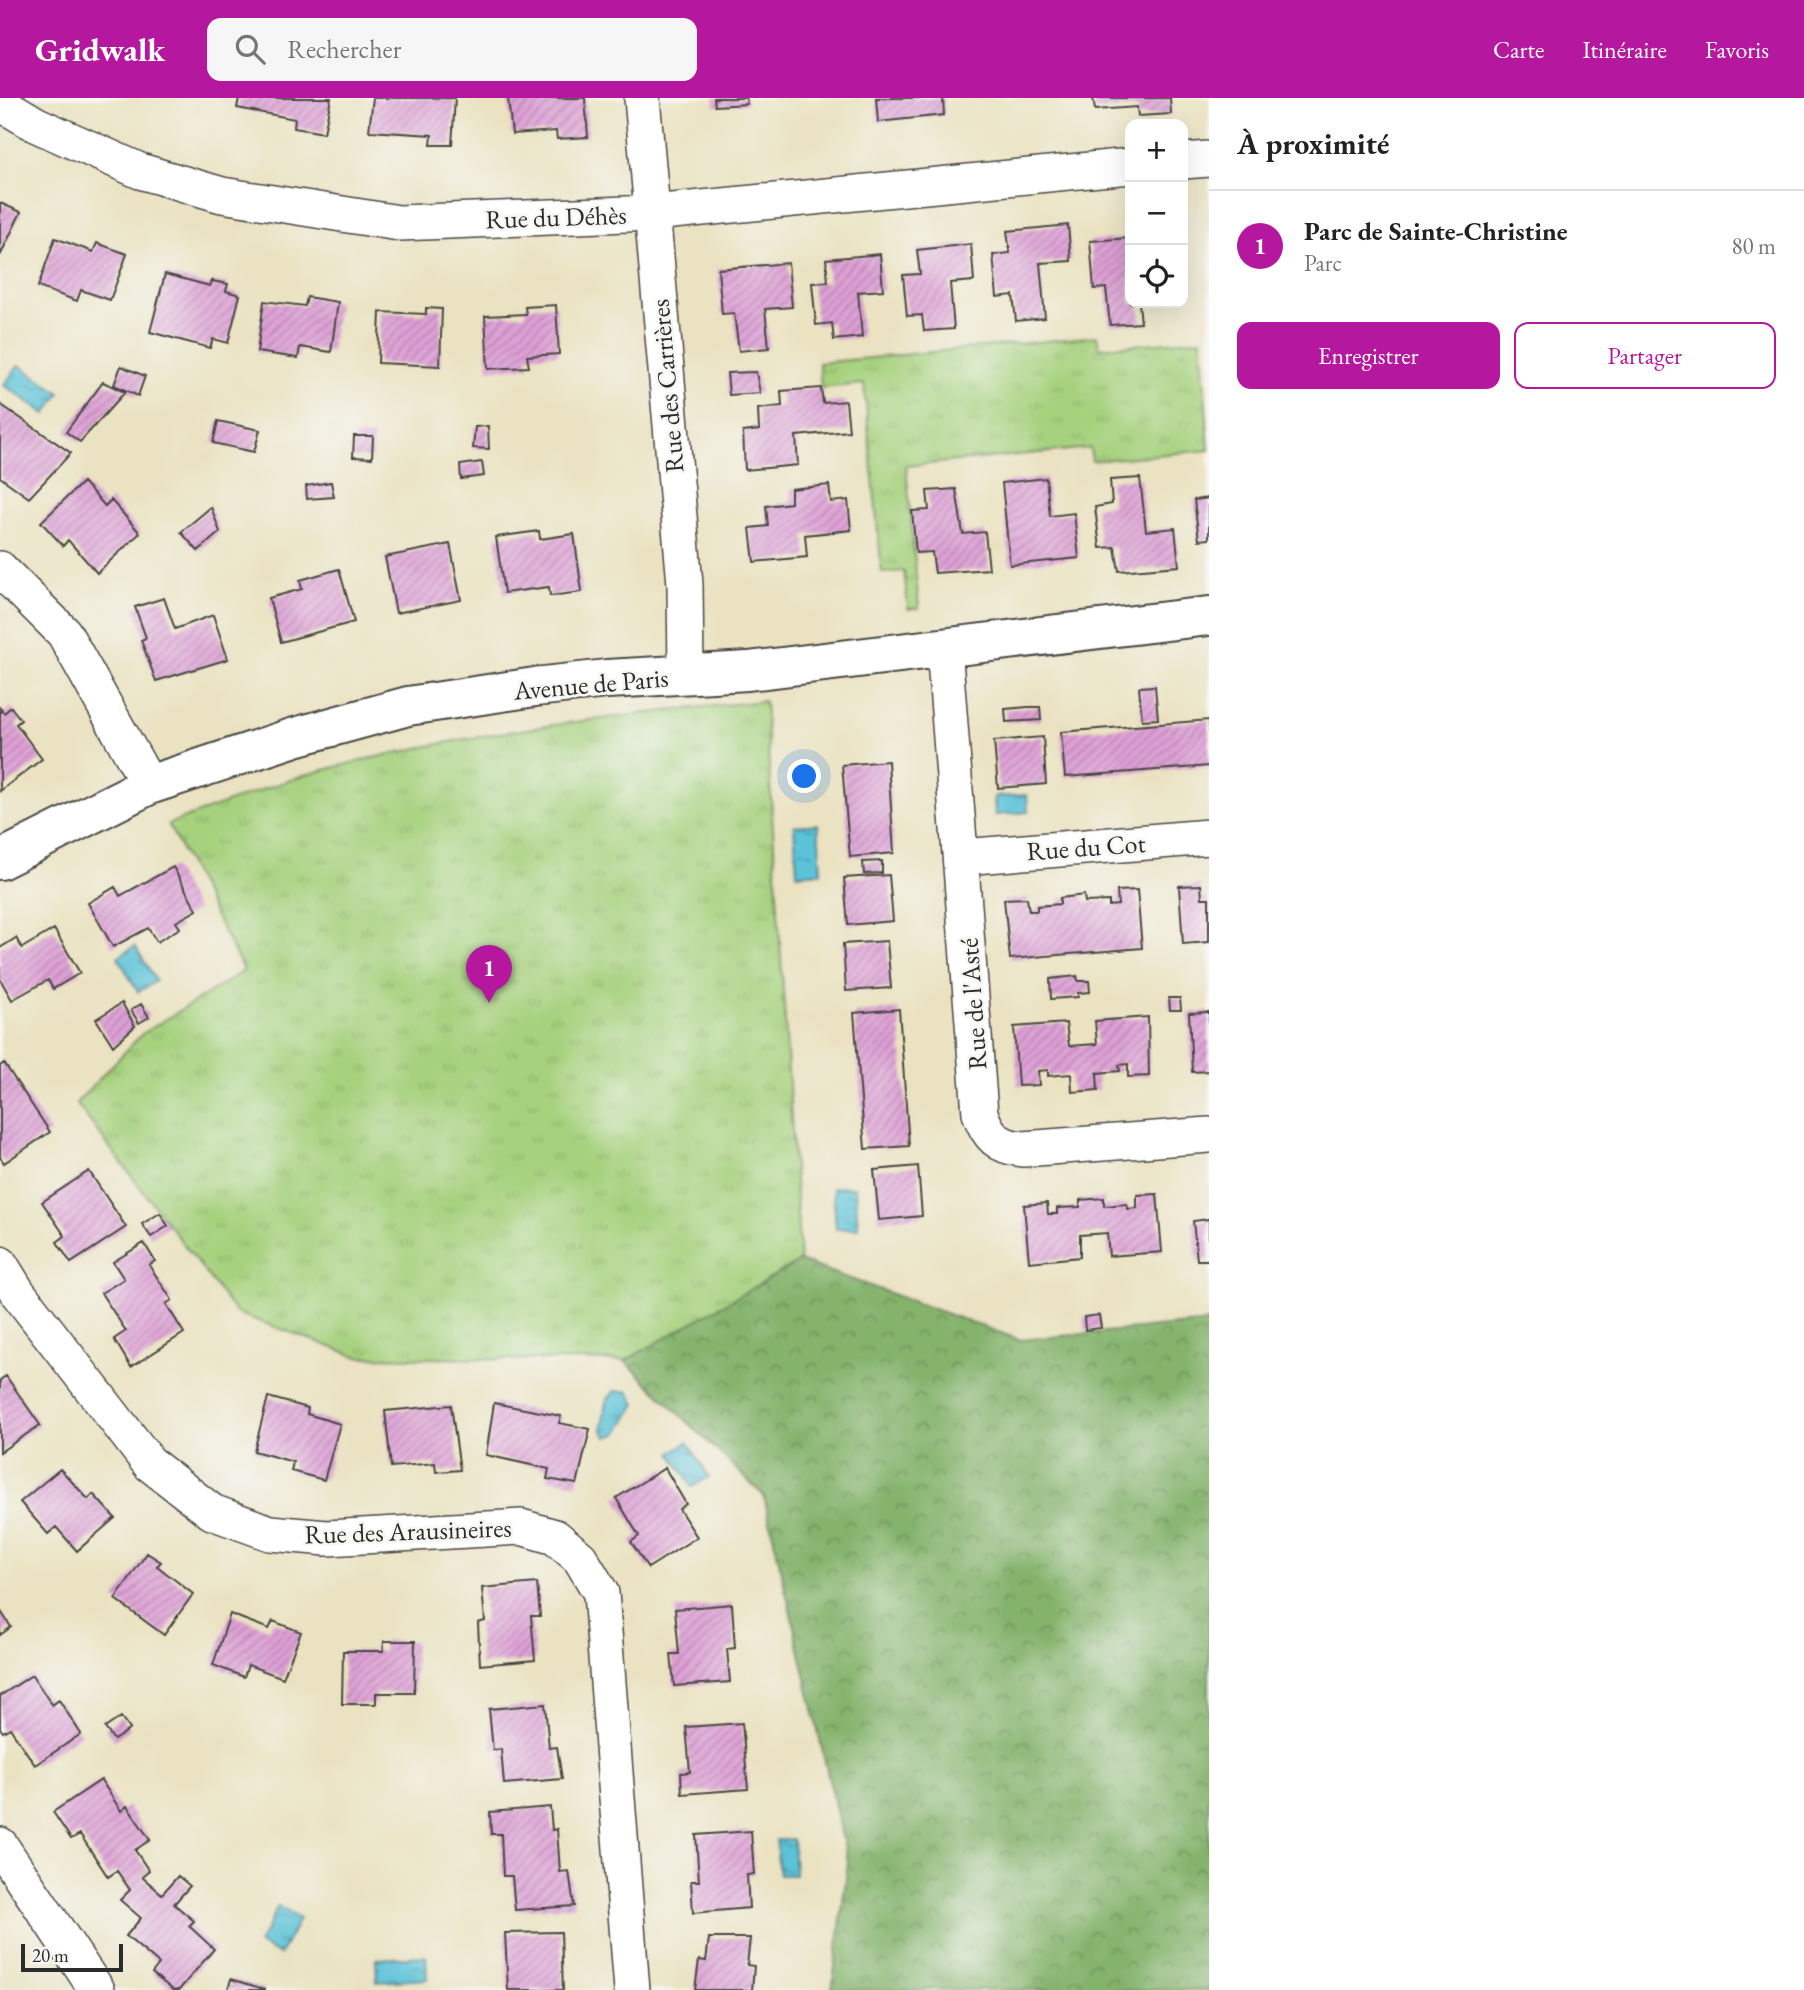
<!DOCTYPE html>
<html lang="fr">
<head>
<meta charset="utf-8">
<style>
	:root { --surface:#fff; --page:#f6f6f6; --text:#222; --muted:#767676; --line:#e0e0e0; --accent:#b5179e }
	body { margin:0; font-family:"EB Garamond",serif; background:var(--page); color:var(--text) }
	.controls { position:absolute; right:21px; top:21px; display:grid; overflow:hidden; border-radius:14px; box-shadow:0 7px 28px #0002 }
	.controls button { width:63px; height:63px; display:grid; place-items:center; padding:0; border:0; border-bottom:2px solid var(--line); background:var(--surface); color:var(--text); font:35px sans-serif }
	.scale { position:absolute; left:21px; bottom:18px; width:102px; box-sizing:border-box; padding-left:7px; border:4px solid #2b2b2b; border-top:0; font-size:19px; line-height:24px; white-space:nowrap; color:#2b2b2b; -webkit-text-stroke:5px #f6f6f2; paint-order:stroke }
	.you { position:absolute; left:805px; top:679px; width:24px; height:24px; margin:-18px; border:5px solid #fff; border-radius:50%; background:#1a73e8; box-shadow:0 0 0 10px #1a73e833 }
	.badge { display:grid; place-items:center; width:46px; height:46px; border-radius:50%; background:var(--accent); color:#fff; font-size:23px; font-weight:700 }
	.pin { position:absolute; translate:-50% -58px; filter:drop-shadow(0 2px 4px #0008) }
	.pin::after { content:''; position:absolute; top:37px; width:24px; height:21px; background:inherit; clip-path:polygon(0 0,100% 0,50% 100%) }
	.list { margin:0; padding:0; list-style:none }
	h2 { display:flex; justify-content:space-between; align-items:center; height:91px; margin:0; padding:0 28px; font-size:30px }
	h2 small { font-size:23px; font-weight:400; color:var(--muted) }
	.list li { display:grid; grid-template-columns:46px 1fr auto; gap:21px; align-items:center; box-sizing:border-box; height:112px; padding:0 28px; border-top:2px solid var(--line) }
	.list b { display:block; font-size:26px; white-space:nowrap }
	.list p { margin:0; font-size:23px; white-space:nowrap; color:var(--muted) }
	.list em { font-size:23px; font-style:normal; color:var(--muted) }
	.actions { display:flex; gap:14px; padding:21px 28px }
	.actions a { flex:1; padding:16px 0; border:2px solid var(--accent); border-radius:14px; text-align:center; font-size:24px; color:var(--accent) }
	.actions .main { background:var(--accent); color:#fff }
	.icon { flex:none; width:38px; height:38px; fill:none; stroke:currentColor; stroke-width:2; stroke-linecap:round; stroke-linejoin:round }
	.map { position:relative; flex:none; width:1209px; height:1892px; overflow:hidden }
	header { display:flex; align-items:center; gap:42px; box-sizing:border-box; height:98px; padding:0 35px; background:var(--accent); color:#fff }
	header strong { font-size:33px }
	nav { display:flex; gap:38px; margin-inline-start:auto; font-size:24px }
	.search { width:490px; height:63px; background:var(--page); display:flex; align-items:center; gap:18px; box-sizing:border-box; padding:0 24px; border-radius:14px; color:var(--muted); font-size:26px }
	main { display:flex }
	aside { flex:1; background:var(--surface) }
	.map>svg:first-child { display:block }
</style>
</head>
<body>
<header>
<strong>Gridwalk</strong>
<div class="search"><svg class="icon" aria-label="search" viewBox="0 0 24 24"><circle cx="10" cy="10" r="6"/><path d="M15 15l6 6"/></svg>Rechercher</div>
<nav><a>Carte</a><a>Itinéraire</a><a>Favoris</a></nav>
</header>
<main>
<div class="map">
<svg width="1209" height="1892" viewBox="0 0 1209 1892">
	<defs>
		<pattern id="grass-tufts" width="24" height="20" patternUnits="userSpaceOnUse" patternTransform="scale(1.75)"><rect width="24" height="20" fill="#a6d17d"/><path d="M3 7l-1-3M5 7V3M7 7l1-3M15 17l-1-3M17 17v-4M19 17l1-3" fill="none" stroke="#8fb46c"/></pattern>
		<pattern id="forest-crowns" width="20" height="18" patternUnits="userSpaceOnUse" patternTransform="scale(1.75)"><rect width="20" height="18" fill="#84b36c"/><path d="M2 6a3 3 0 1 1 6 0M12 15a3 3 0 1 1 6 0" fill="none" stroke="#6c9259"/></pattern>
		<pattern id="water-ripples" width="26" height="14" patternUnits="userSpaceOnUse" patternTransform="scale(1.75)"><rect width="26" height="14" fill="#5bc2d8"/><path d="M2 4q2-2 4 0t4 0M15 11q2-2 4 0t4 0" fill="none" stroke="#4b9eaf"/></pattern>
		<pattern id="building-hatch" width="6" height="6" patternUnits="userSpaceOnUse" patternTransform="scale(1.75)"><rect width="6" height="6" fill="#dea1d6"/><path d="M-1 1l2-2M0 6l6-6M5 7l2-2" fill="none" stroke="#b483ae"/></pattern>
	</defs>
	<rect width="100%" height="100%" fill="#f6f6f2"/>
	<filter id="ink" filterUnits="userSpaceOnUse"><feTurbulence type="fractalNoise" baseFrequency=".0143" numOctaves="2"/><feDisplacementMap in="SourceGraphic" scale="14" xChannelSelector="R" yChannelSelector="G"/><feConvolveMatrix kernelMatrix="1 2 1 2 8 2 1 2 1" color-interpolation-filters="sRGB"/></filter>
	<filter id="wash" filterUnits="userSpaceOnUse"><feTurbulence type="fractalNoise" baseFrequency=".00686" numOctaves="4" result="noise"/><feDisplacementMap in="SourceGraphic" scale="28" xChannelSelector="R" yChannelSelector="G"/><feGaussianBlur stdDeviation="1.57" result="paint"/><feColorMatrix in="noise" values="0 0 0 0 0 0 0 0 0 0 0 0 0 0 0 0 0 1.4 0 .05"/><feComposite in="paint" operator="in"/></filter>
	<g filter="url(#wash)">
		<rect width="100%" height="100%" fill="#eae2c1"/>
		<path fill="url(#grass-tufts)" stroke="#687e54" stroke-width="2" d="M1097,238l2,12 102,-9 8,111 -117,11 -2,-13 -184,18 13,142 -11,1 -4,-38 -22,2 -18,-189 -43,4 -2,-25z
			M765,603l35,560 -175,100 -266,-4 -123,-44 -160,-210 66,-69 102,-63 -76,-147c52,-18 103,-40 156,-54 145,-38 292,-55 441,-69z"/>
		<path fill="url(#forest-crowns)" stroke="#586f4c" stroke-width="2" d="M800,1163l220,79 189,-18v668h-377l16,-128 -84,-366 -139,-135z"/>
		<path fill="url(#water-ripples)" stroke="#437682" stroke-width="2" d="M19,267l41,28 -14,21 -42,-29z
			M1027,697l1,17 -33,3 -1,-18z
			M818,726l3,48 -24,2 -3,-48z
			M135,848l21,35 -18,11 -20,-35z
			M855,1089l3,41 -22,1 -3,-41z
			M615,1293h13l8,13 -19,30 -10,3 -5,-8 4,-28z
			M688,1344l21,35 -17,10 -21,-34z
			M776,1742h17l2,35h-16z
			M278,1808l21,13 -19,36 -21,-11z
			M426,1858l1,23 -50,3 -1,-23z"/>
		<g id="blocks">
			<path fill="url(#building-hatch)" d="M239,0h92l-7,35 -30,-5 1,-9 -58,-11z
				M373,0h82l-3,47h-21l1,-10 -63,-4z
				M508,0h77l3,39 -31,2 -1,-8 -44,3z
				M714,0h32l1,6 -32,2z
				M876,0h67l1,17 -66,7z
				M1093,0h77l1,16 -33,2 -1,-9 -42,3z
				M0,105l21,9 -21,44z
				M1068,127l3,36 -31,2 5,55 -29,3 -3,-26 -16,2 -4,-42 17,-2 -3,-22z
				M55,140l38,14 4,-9 30,11 -17,46 -29,-10 -4,11 -39,-14z
				M1130,140v65h9l2,20 -31,2 -4,-37 -12,1 -4,-48z
				M971,146l3,37 -24,2 4,46 -30,2 -2,-16 -15,1 -4,-41 17,-1 -3,-24z
				M880,156l3,36 -25,2 4,45 -28,3 -2,-17 -16,2 -4,-42 16,-1 -2,-23z
				M788,165l4,44 -27,2 4,39 -30,3 -5,-38 -12,1 -4,-45z
				M165,176l45,12 2,-5 16,3 -2,7 14,4 -12,48 -15,-4 -3,9 -60,-16z
				M307,199l31,5 -7,50 -31,-5 -2,11 -41,-6 7,-51 41,5z
				M556,207l3,49 -32,2 2,11 -41,2 -3,-53 41,-2 -1,-7z
				M426,210l16,1 -2,57 -62,-3 2,-51 46,2z
				M121,268l24,10 -7,20 -24,-11z
				M756,274l4,21 -31,2 -2,-22z
				M103,284l22,10 -45,50 -14,-10z
				M821,290l2,15 23,-2 3,30 -53,5 2,29 -53,5 -2,-38 16,-2 -1,-21 24,-3 -1,-15z
				M0,306l71,49 -42,45 -29,-21z
				M218,323l42,9 -6,22 -41,-9z
				M488,328l1,23 -16,-1 2,-21z
				M354,338h19l-1,22 -19,-1z
				M482,364l2,14 -23,3 -1,-14z
				M1046,380l4,38 24,-3 5,45 -69,7 -8,-82z
				M1140,380l6,53 29,-3 4,38 -60,5 -4,-24 -15,1 -5,-41 17,-3 -2,-24z
				M83,384l22,24 6,-6 29,33 -43,40 -29,-33 -5,6 -22,-24z
				M331,384l3,15 -27,2 -1,-13z
				M829,387l2,17 17,-2 3,30 -46,5 2,22 -53,5 -4,-34 18,-2 -2,-20 25,-3v-14z
				M956,391l7,45 22,-2 4,37 -54,4 -3,-21 -16,1 -4,-42 17,-1 -2,-19z
				M1209,400v41l-10,1 -5,-40z
				M211,409l9,25 -22,19 -17,-19z
				M539,433l1,8 34,-5 8,58 -32,4 -1,-9 -45,6 -8,-56z
				M450,446l11,56 -65,13 -11,-56z
				M339,471l15,53 -73,20 -12,-44 33,-9 -2,-9z
				M164,500l11,31 38,-14 15,44 -72,22 -15,-41 5,-2 -11,-31z
				M1155,588l3,33 -16,1 -3,-33z
				M11,609l10,13 -5,4 26,35 -42,32v-83l4,5z
				M1028,609h12l1,13 -35,2 -1,-13z
				M1209,622v46l-144,11 -4,-45z
				M1043,639l3,47 -48,4 -4,-47z
				M888,663l6,92 -44,4 -8,-92z
				M882,763v12l-18,1 -1,-12z
				M173,769l24,43 -21,12 4,6 -23,14 -9,-14 -35,19 -25,-44 27,-16 5,9z
				M889,777l4,46 -45,4 -4,-47z
				M1201,787l1,13h7v44l-26,2 -4,-58z
				M1137,792l5,58 -132,11 -6,-60 23,-1 2,13h8v-5l23,-2v-6l24,-3 1,7 24,-1v5l9,-1 -1,-14z
				M54,831l26,44 -27,16 -5,-9 -36,20 -12,-21v-31l16,-10 6,10z
				M887,843l4,47 -45,3 -3,-47z
				M1077,878l1,5h11l1,11 -12,1v4l-27,2 -1,-20z
				M1169,900h11l1,12h-11z
				M122,905l13,23 -22,20 -17,-27z
				M141,906l8,13 -10,6 -8,-13z
				M899,911l10,137 -44,3 -11,-136z
				M1209,914v59l-17,1 -3,-59z
				M1148,919l1,59 -21,1v-13l-9,1 1,6 -23,2 1,17 -26,2 -1,-18 -23,2v-6l-10,1 1,14 -21,1 -4,-59 52,-4 3,23 13,-1 15,-1 -2,-23z
				M4,965l46,69 -46,31 -4,-6v-91z
				M918,1068l4,50 -43,4 -5,-50z
				M89,1073l37,56 -55,36 -14,-21 8,-6 -23,-34z
				M1157,1096l5,58 -53,4 -2,-23 -27,2v22l-51,5 -5,-57 23,-2 1,11h9v-6l23,-1v-7l24,-2v8l23,-2 1,5 9,-1v-13z
				M160,1115l8,13 -17,11 -9,-13z
				M1209,1121v41h-12l-4,-39z
				M144,1145l11,18 -6,4 23,35 -6,4 18,29 -53,34 -17,-28 12,-8 -25,-38 23,-14 -11,-17z
				M1099,1217l2,13 -16,2 -1,-13z
				M6,1278l34,49 -40,27v-72z
				M268,1299l40,11 -1,6 33,10 -16,56 -33,-9 2,-9 -39,-11z
				M494,1305l67,13 -2,7 31,6 -13,55 -30,-5 2,-10 -63,-14z
				M451,1307l9,65 -24,2 -1,-9 -44,4 -6,-56z
				M665,1370l21,36 -7,5 18,28 -49,31 -17,-26 8,-6 -23,-38z
				M60,1371l28,30 5,-5 22,24 -38,33 -21,-24 -8,7 -28,-32z
				M147,1455l14,9 -4,4 36,28 -29,41 -49,-36z
				M537,1485l3,33h-9l4,44 -55,5 -2,-42 7,-2 -3,-33z
				M732,1506l3,44 -8,1 3,33 -56,4 -3,-32h8l-4,-45z
				M0,1512l11,17 -11,8z
				M230,1516l39,15 4,-8 28,11 -18,46 -35,-13 -4,12 -31,-12z
				M384,1543h31l-1,52h-38v11h-34l1,-53h40z
				M32,1577l20,30 7,-5 22,34 -46,31 -25,-37 -7,4 -3,-4v-32z
				M545,1606l4,44 8,-1 5,32 -58,5 -3,-35 -8,1 -4,-41z
				M121,1619l9,12 -16,11 -9,-12z
				M742,1625l6,66 -66,5 -1,-21 9,-1 -4,-45z
				M101,1682l20,31 6,-5 23,34 -15,10 14,21 -7,6 20,17 16,-18 12,10 -16,18 20,17 -5,5 25,23 -35,41h-6l-21,-17 7,-9 -33,-28 15,-18 -21,-18 10,-10 -13,-19 -9,6 -28,-43 -9,5 -18,-27z
				M550,1709l2,23 5,-1 3,43 9,-1 5,35 -59,4 -3,-34h-9l-2,-42h-10l-1,-22z
				M751,1733l3,43 -7,1 2,33 -56,5 -2,-32h8l-3,-46z
				M561,1834l2,58h-55l-3,-57z
				M709,1840h41l-3,27 7,1 -2,24h-57l4,-30 7,1z
				M231,1881l33,10v1h-36z"/>
		</g>
	</g>
	<g filter="url(#ink)">
		<use href="#blocks" fill-opacity="0" stroke="#484642" stroke-width="2"/>
		<g fill="none" stroke-linecap="round" stroke-linejoin="round">
			<g stroke="#484642" stroke-width="38">
				<path id="minor" d="M642,0l43,486 1,91
					M0,5l37,22 103,46 82,24 177,28 253,-10 478,-47
					M1183,63l26,-2
					M0,471l64,64 85,152
					M944,549l36,466c8,24 19,34 43,36l186,-14
					M962,759l247,-20
					M0,1166l18,29 132,171 62,48 58,21 57,5 194,-11 34,10 25,21 21,35 31,397
					M0,1747l97,145"/>
			</g>
			<g stroke="#484642" stroke-width="42">
				<path id="tertiary" d="M0,762l149,-75 146,-48 113,-31 127,-19 72,-8 141,-8 461,-55"/>
			</g>
			<use href="#minor" stroke="#fff" stroke-width="35"/>
			<use href="#tertiary" stroke="#fff" stroke-width="38"/>
		</g>
	</g>
	<g text-anchor="middle" stroke-width="5" stroke-linejoin="round" paint-order="stroke">
		<g font-size="26" fill="#2b2b2b" stroke="#f6f6f2">
			<text transform="translate(556 119) rotate(-2)" y="9">Rue du Déhès</text>
			<text transform="translate(667 288) rotate(-95)" y="9">Rue des Carrières</text>
			<text transform="translate(591 586) rotate(-5)" y="9">Avenue de Paris</text>
			<text transform="translate(1086 749) rotate(-4)" y="9">Rue du Cot</text>
			<text transform="translate(973 906) rotate(-94)" y="9">Rue de l'Asté</text>
			<text transform="translate(408 1433) rotate(-2)" y="9">Rue des Arausineires</text>
		</g>
	</g>
</svg>
<div class="controls">
<button>+</button>
<button>−</button>
<button><svg class="icon" aria-label="locate" viewBox="0 0 24 24"><circle cx="12" cy="12" r="6"/><path d="M12 2v4M12 18v4M2 12h4M18 12h4"/></svg></button>
</div>
<div class="scale">20 m</div>
<div class="you"></div>
<div class="pin badge" style="left:489px;top:905px">1</div>
</div>
<aside>
<h2>À proximité<small></small></h2>
<ul class="list">
<li><span class="badge">1</span><div><b>Parc de Sainte-Christine</b><p>Parc</p></div><em>80 m</em></li>
</ul>
<div class="actions"><a class="main">Enregistrer</a><a>Partager</a></div>
</aside>
</main>
</body>
</html>
